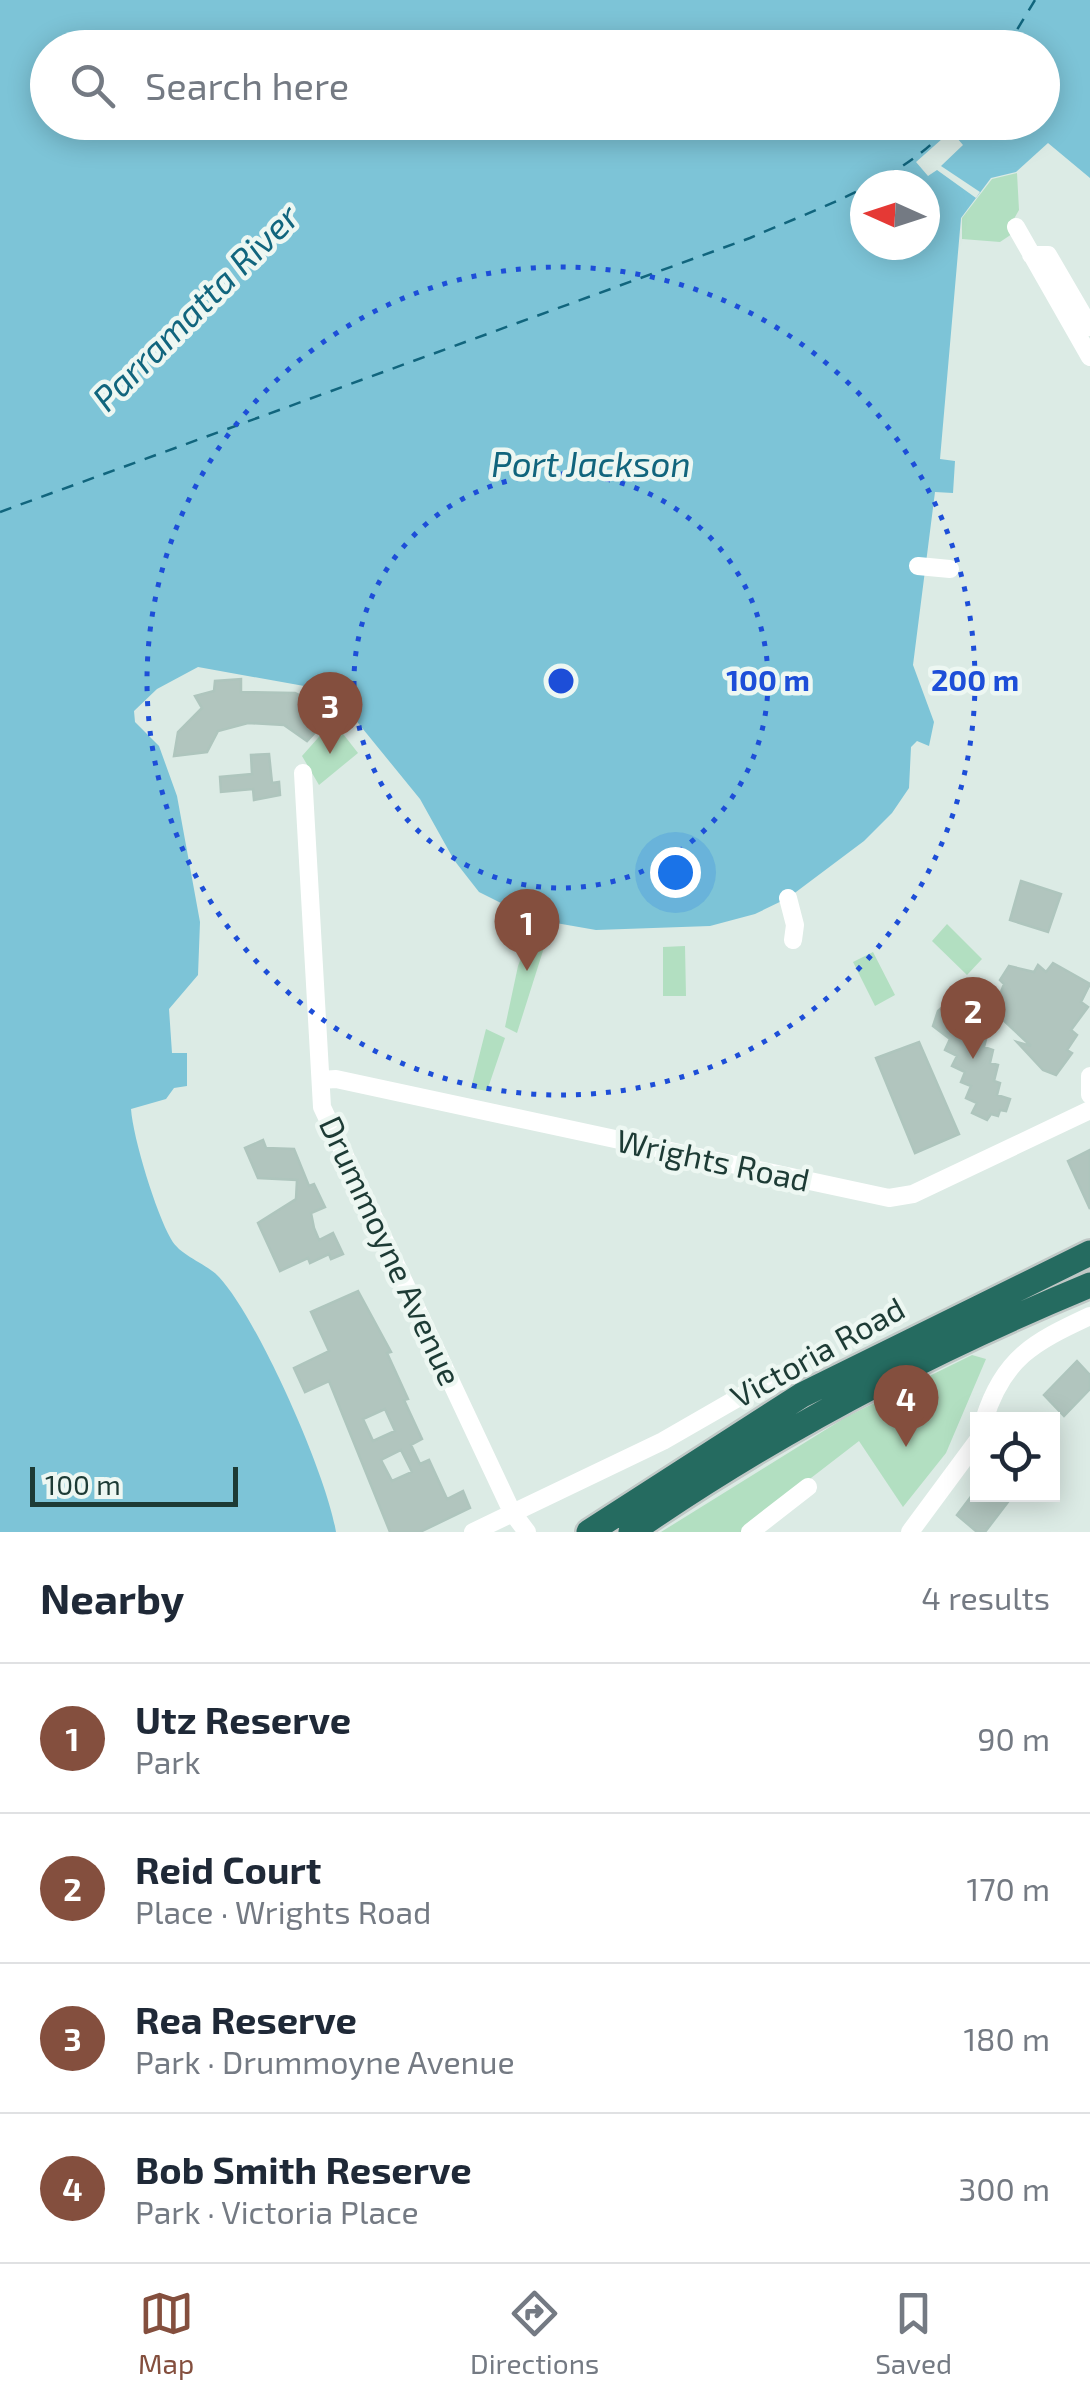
<!DOCTYPE html>
<html lang="en">
<head>
<meta charset="utf-8">
<style>
	:root { --surface:#fff; --page:#f6f6f7; --text:#1f2937; --muted:#747a83; --line:#e0e1e3; --accent:#844f3e }
	body { margin:0; font-family:"Exo 2",sans-serif; background:var(--page); color:var(--text) }
	.controls { position:absolute; right:30px; bottom:30px; display:grid; overflow:hidden; border-radius:0px; box-shadow:0 5px 25px #0003 }
	.controls button { width:90px; height:90px; display:grid; place-items:center; padding:0; border:0; border-bottom:2px solid var(--line); background:var(--surface); color:var(--text); font:50px sans-serif }
	.compass { position:absolute; left:850px; top:170px; width:90px; height:90px; border-radius:50%; background:var(--surface); box-shadow:0 5px 25px #0003; rotate:273deg }
	.scale { position:absolute; left:30px; bottom:25px; width:208px; box-sizing:border-box; padding-left:10px; border:5px solid #1d3b35; border-top:0; font-size:28px; line-height:35px; white-space:nowrap; color:#1d3b35; -webkit-text-stroke:8px #edf7f2; paint-order:stroke }
	.you { position:absolute; left:675px; top:872px; width:35px; height:35px; margin:-25px; border:8px solid #fff; border-radius:50%; background:#1a73e8; box-shadow:0 0 0 15px #1a73e833 }
	.badge { display:grid; place-items:center; width:65px; height:65px; border-radius:50%; background:var(--accent); color:#fff; font-size:32px; font-weight:700 }
	.pin { position:absolute; translate:-50% -82px; filter:drop-shadow(0 2px 5px #0008) }
	.pin::after { content:''; position:absolute; top:52px; width:35px; height:30px; background:inherit; clip-path:polygon(0 0,100% 0,50% 100%) }
	.list { margin:0; padding:0; list-style:none }
	h2 { display:flex; justify-content:space-between; align-items:center; height:130px; margin:0; padding:0 40px; font-size:42px }
	h2 small { font-size:32px; font-weight:400; color:var(--muted) }
	.list li { display:grid; grid-template-columns:65px 1fr auto; gap:30px; align-items:center; box-sizing:border-box; height:150px; padding:0 40px; border-top:2px solid var(--line) }
	.list b { display:block; font-size:38px; white-space:nowrap }
	.list p { margin:0; font-size:32px; white-space:nowrap; color:var(--muted) }
	.list em { font-size:32px; font-style:normal; color:var(--muted) }
	.icon { flex:none; width:55px; height:55px; fill:none; stroke:currentColor; stroke-width:2; stroke-linecap:round; stroke-linejoin:round }
	.map { position:relative; flex:none; width:1090px; height:1532px; overflow:hidden }
	.search { position:absolute; background:var(--surface); box-shadow:0 5px 25px #0003; left:30px; right:30px; top:30px; height:110px; display:flex; align-items:center; gap:25px; box-sizing:border-box; padding:0 35px; border-radius:55px; color:var(--muted); font-size:38px }
	.sheet { height:730px; background:var(--surface) }
	nav { display:flex; justify-content:space-around; align-items:center; box-sizing:border-box; height:140px; border-top:2px solid var(--line); background:var(--surface); font-size:28px; color:var(--muted) }
	nav a { display:grid; justify-items:center; gap:5px }
	nav .on { color:var(--accent) }
	.map>svg:first-child { display:block }
</style>
</head>
<body>
<div class="map">
<svg width="1090" height="1532" viewBox="0 0 1090 1532">
	<rect width="100%" height="100%" fill="#dcebe5"/>
	<path fill="#b2dfc1" d="M1017,173l2,37 -8,14 1,10 -12,8 -38,-3v-21l30,-39z
		M333,721l25,32 -39,32 -17,-29z
		M538,914l16,2 -37,117 -12,-6 13,-61z
		M947,924l35,35 -15,16 -35,-34z
		M685,946l1,50h-23v-49z
		M873,952l22,43 -20,11 -22,-44z
		M486,1029l19,9 -18,53 -16,-3z
		M972,1355l14,4 -40,94 -43,54 -44,-66 -118,91h-80l185,-115z"/>
	<path fill="#7dc4d7" fill-rule="evenodd" d="M0,0h1090v178l-42,-35 -32,29 -25,6 -30,40 -21,241 15,2 -2,32 -18,-1 -22,173 21,57 -5,24 -12,-5 -6,6 -2,41 -17,25 -28,28 -76,57 -33,16 -45,12 -114,4 -63,-11 -54,-27 -25,-32 -34,-61 -88,-108 -134,-24 -41,22 -23,22 1,11 24,24 18,50 23,126 -2,53 -29,34 3,44h15v33l-13,2 -8,11 -35,10c2,29 25,104 40,130 9,17 35,24 48,38 39,42 108,198 117,255h-336zM48,48h994v74h-994zM865,185h60v60h-60z"/>
	<path fill="#dcebe5" d="M951,131l12,14 -22,21 39,26 -4,6 -39,-28 -9,6 -12,-14z"/>
	<g fill="none" stroke-linecap="round" stroke-linejoin="round">
		<path stroke="#11657d" stroke-width="2.5" stroke-dasharray="12 10" stroke-linecap="butt" d="M1006,48l29,-48
			M0,512l750,-274c63,-28 160,-60 202,-116"/>
	</g>
	<path fill="#b1c5be" stroke="#aec5bd" stroke-width="2.5" fill-rule="evenodd" d="M241,679v13l54,1 39,19 -27,29 -23,-16 -36,-2 -30,8 -11,21 -33,4 4,-24 24,-24 -7,-12 19,-5 1,-10z
		M269,754l3,29 7,-1 1,13 -26,5 -1,-11 -32,3 -1,-15 32,-3 -1,-19z
		M1021,881l40,13 -13,38 -38,-12z
		M1053,963l37,21 -9,18 7,5 -17,23 6,5 -10,15 5,3 -16,22 -13,-5 -26,-28 14,4 -31,-29 5,-9 -7,-8 6,-16 -4,-4 9,-14 25,6 4,-7 8,7z
		M954,997l18,6 -1,12 9,3 -4,14 11,3 -3,12 9,3 -3,13 8,2 -4,16 6,2 -3,12 13,4 -4,12 -6,-1 -2,6 -7,-2 -4,6 -15,-7 5,-10 -11,-5 5,-12 -10,-4 4,-10 -13,-6 5,-10 -12,-6 5,-11 -17,-13 5,-15z
		M919,1042l40,92 -44,19 -39,-95z
		M263,1140l3,8 28,1 15,37 5,-2 11,23 -14,6 3,15 5,12 14,-7 10,21 -12,5 -2,-5 -19,9 -2,-5 -28,13 -22,-48 38,-24 1,-19 -39,-2 -13,-30z
		M1090,1150v59l-22,-48z
		M358,1291l33,61 -4,1 21,46 -4,1 18,39 -11,6 9,19 9,-4 18,39 16,-8 7,17 -50,24h-30l-61,-151 -24,11 -11,-24 35,-17 -18,-39zM385,1409l10,22 -22,10 -10,-22zM401,1450l11,22 -20,9 -11,-21z
		M1077,1361l13,14v14l-26,27 -20,-21z
		M973,1494h41l-29,38h-8l-20,-17z"/>
	<g fill="none" stroke-linecap="round" stroke-linejoin="round">
		<g stroke="#c0c8c6" stroke-width="30">
			<path id="highway" d="M589,1532l213,-137 288,-142
				M631,1532c144,-100 297,-180 459,-247"/>
		</g>
		<path stroke="#fff" stroke-width="18" d="M1016,227l74,130
			M1031,255h17l42,72
			M918,566l32,3
			M303,773l19,334 190,405 15,20
			M788,898l7,27 -2,15
			M1090,1076v19
			M321,1080l15,-1 553,119 24,-4 177,-84
			M984,1420c19,-62 50,-78 106,-104
			M473,1532l190,-91 113,-65
			M750,1532l58,-45
			M910,1532l68,-92"/>
		<use href="#highway" stroke="#256b60" stroke-width="25"/>
	</g>
	<g fill="none" stroke="#1d4ed8" stroke-width="5" stroke-dasharray="5 10">
		<circle cx="561" cy="681" r="207"/>
		<circle cx="561" cy="681" r="414"/>
	</g>
	<g text-anchor="middle" stroke-width="9" stroke-linejoin="round" paint-order="stroke">
		<g font-size="32" fill="#1d3b35" stroke="#edf7f2">
			<text transform="translate(713 1161) rotate(12)" y="11">Wrights Road</text>
			<text transform="translate(390 1251) rotate(65)" y="11">Drummoyne Avenue</text>
			<text transform="translate(818 1353) rotate(-29)" y="11">Victoria Road</text>
		</g>
		<g font-size="35" font-style="italic" fill="#11657d" stroke="#edf7f2">
			<text transform="translate(196 308) rotate(-45)" y="12">Parramatta River</text>
			<text x="591" y="477">Port Jackson</text>
		</g>
	</g>
	<circle cx="561" cy="681" r="15" fill="#1d4ed8" stroke="#edf7f2" stroke-width="5"/>
	<g font-size="30" text-anchor="middle" font-weight="bold" fill="#1d4ed8" stroke="#edf7f2" stroke-width="9" stroke-linejoin="round" paint-order="stroke">
		<text x="768" y="691">100 m</text>
		<text x="975" y="691">200 m</text>
	</g>
</svg>
<div class="controls">
<button><svg class="icon" aria-label="locate" viewBox="0 0 24 24"><circle cx="12" cy="12" r="6"/><path d="M12 2v4M12 18v4M2 12h4M18 12h4"/></svg></button>
</div>
<svg class="compass" viewBox="-18 -18 36 36"><path d="M0-13l5 13h-10z" fill="#e53935"/><path d="M0 13l5-13h-10z" fill="#747a83"/></svg>
<div class="scale">100 m</div>
<div class="you"></div>
<div class="pin badge" style="left:527px;top:971px">1</div>
<div class="pin badge" style="left:973px;top:1059px">2</div>
<div class="pin badge" style="left:330px;top:754px">3</div>
<div class="pin badge" style="left:906px;top:1447px">4</div>
<div class="search"><svg class="icon" aria-label="search" viewBox="0 0 24 24"><circle cx="10" cy="10" r="6"/><path d="M15 15l6 6"/></svg>Search here</div>
</div>
<section class="sheet">
<h2>Nearby<small>4 results</small></h2>
<ul class="list">
<li><span class="badge">1</span><div><b>Utz Reserve</b><p>Park</p></div><em>90 m</em></li>
<li><span class="badge">2</span><div><b>Reid Court</b><p>Place · Wrights Road</p></div><em>170 m</em></li>
<li><span class="badge">3</span><div><b>Rea Reserve</b><p>Park · Drummoyne Avenue</p></div><em>180 m</em></li>
<li><span class="badge">4</span><div><b>Bob Smith Reserve</b><p>Park · Victoria Place</p></div><em>300 m</em></li>
</ul>
</section>
<nav>
<a class="on"><svg class="icon" aria-label="map" viewBox="0 0 24 24"><path d="M3 6l6-2 6 2 6-2v14l-6 2-6-2-6 2zM9 4v14M15 6v14"/></svg>Map</a>
<a><svg class="icon" aria-label="directions" viewBox="0 0 24 24"><path d="M12 3l9 9-9 9-9-9zM9 14v-3h6M13 9l2 2-2 2"/></svg>Directions</a>
<a><svg class="icon" aria-label="saved" viewBox="0 0 24 24"><path d="M7 4h10v16l-5-4-5 4z"/></svg>Saved</a>
</nav>
</body>
</html>
